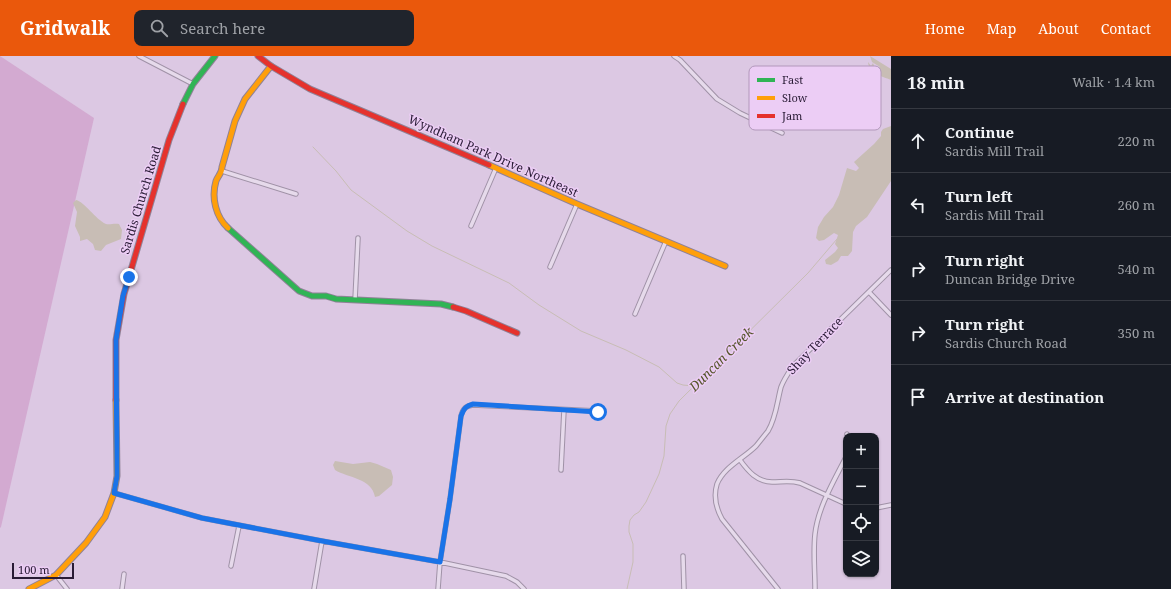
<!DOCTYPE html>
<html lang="en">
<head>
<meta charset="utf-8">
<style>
	:root { --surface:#171b24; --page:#20242c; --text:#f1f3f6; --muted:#9ea1a6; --line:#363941; --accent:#ea580c }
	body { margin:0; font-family:"Noto Serif",serif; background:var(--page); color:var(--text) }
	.controls { position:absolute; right:12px; bottom:12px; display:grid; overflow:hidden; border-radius:8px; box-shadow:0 1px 3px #0004 }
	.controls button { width:36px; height:36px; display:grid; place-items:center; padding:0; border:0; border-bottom:1px solid var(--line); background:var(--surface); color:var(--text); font:20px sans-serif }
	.scale { position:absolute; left:12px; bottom:10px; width:62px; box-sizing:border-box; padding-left:4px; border:2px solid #291b35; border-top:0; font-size:11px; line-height:14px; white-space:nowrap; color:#291b35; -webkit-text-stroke:3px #eccdf5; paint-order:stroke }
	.stop { position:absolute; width:12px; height:12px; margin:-9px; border:3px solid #1a73e8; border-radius:50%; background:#fff }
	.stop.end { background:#1a73e8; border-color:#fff; box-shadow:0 1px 4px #0008 }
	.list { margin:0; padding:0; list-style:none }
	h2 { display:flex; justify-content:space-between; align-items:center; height:52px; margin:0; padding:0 16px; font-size:17px }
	h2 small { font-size:13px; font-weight:400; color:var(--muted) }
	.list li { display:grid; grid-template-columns:26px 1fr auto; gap:12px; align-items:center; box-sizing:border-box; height:64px; padding:0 16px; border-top:1px solid var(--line) }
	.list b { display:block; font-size:15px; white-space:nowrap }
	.list p { margin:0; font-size:13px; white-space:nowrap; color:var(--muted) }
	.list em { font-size:13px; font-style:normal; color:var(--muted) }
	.icon { flex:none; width:22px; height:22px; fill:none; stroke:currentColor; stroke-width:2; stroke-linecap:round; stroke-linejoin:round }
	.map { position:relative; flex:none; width:891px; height:533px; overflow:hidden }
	header { display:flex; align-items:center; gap:24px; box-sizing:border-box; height:56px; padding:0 20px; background:var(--accent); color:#fff }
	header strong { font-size:19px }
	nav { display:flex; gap:22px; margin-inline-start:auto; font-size:14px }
	.search { width:280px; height:36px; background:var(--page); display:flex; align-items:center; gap:10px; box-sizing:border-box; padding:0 14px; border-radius:8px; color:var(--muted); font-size:15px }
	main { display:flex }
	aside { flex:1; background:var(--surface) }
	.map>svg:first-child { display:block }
</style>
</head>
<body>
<header>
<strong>Gridwalk</strong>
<div class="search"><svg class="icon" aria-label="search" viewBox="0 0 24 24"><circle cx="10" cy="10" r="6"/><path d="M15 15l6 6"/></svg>Search here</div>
<nav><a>Home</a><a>Map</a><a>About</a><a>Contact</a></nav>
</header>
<main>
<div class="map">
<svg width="891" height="533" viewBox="0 0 891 533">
	<rect width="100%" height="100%" fill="#dcc8e3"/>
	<path fill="#d3aad1" d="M0,0l94,62 -93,409 -1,1z"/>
	<path fill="#c8bdb5" d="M870,0l21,13v11c-9,-4 -22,-6 -23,-18l3,4 2,-3 2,5 5,-1 -8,-5z
		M891,70v55l-24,36 -11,9 -3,6 -1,19 -4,5h-7l-3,5 -7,4 -5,-1 -1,-4 10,-8 3,-4 -3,-4 3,-9 -4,-2 -10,7 -5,1 -3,-3 2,-11 6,-10 9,-10 6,-12 8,-27 9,3 3,-3 -5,-6 20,-18 7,-8v-4l2,-3z
		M76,144c9,2 19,19 30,24 4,1 8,-1 13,0l3,6 -1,9 -15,6 -5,6 -6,-1 -2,-6 -6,-5 -7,2v-4l-5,-11 2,-14 -4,-9z
		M335,405l18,3 17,-2 7,2 14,6 2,7 -1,8 -13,11 -4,1c-3,-19 -27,-19 -40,-27l-2,-5z"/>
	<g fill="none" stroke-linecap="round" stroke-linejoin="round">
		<path stroke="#c8bdb5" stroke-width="1" d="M313,91l23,24 15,19 56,41 25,15 77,37 30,22 42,26 45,19 33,17 18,16 6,2 10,1
			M627,533l6,-27v-18l-4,-12v-6l1,-6 4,-5 5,-3 7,-10 13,-28 5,-18 2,-30 4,-12 9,-13 129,-128 29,-34"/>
		<g stroke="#a092a7" stroke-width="5.5">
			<path id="street" d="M139,0l54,28
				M674,0l6,4 37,39 23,14 42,20
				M222,115l74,23
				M471,170l25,-58
				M550,211l27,-63
				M869,236l22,23
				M355,244l3,-62
				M635,258l31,-73
				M847,378l1,2
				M740,404c8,11 17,22 32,22 10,0 18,-2 28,1l46,21
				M561,414l3,-60
				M114,437l88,25 120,23 118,21 66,14 11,6 7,7
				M876,452l15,-3
				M683,500l1,33
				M231,510l8,-40
				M56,519l11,14
				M122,533l2,-15
				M314,533l8,-48
				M438,533l2,-27 10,-63 11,-83c2,-8 5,-10 12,-11l125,6
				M778,533l-56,-70c-6,-11 -9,-22 -5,-35 7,-17 27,-26 39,-38 4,-5 8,-10 12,-15 8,-13 9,-29 13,-44 3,-8 8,-15 12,-21l98,-96
				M815,533c0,-18 -2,-37 0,-55 3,-27 19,-53 31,-77"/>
		</g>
		<g stroke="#908297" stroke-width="7">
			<path id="fast" d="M183,48l10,-20 22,-28
				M228,172l71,63 13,5h14l10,3 105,5 12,3"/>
		</g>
		<g stroke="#908297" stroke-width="7">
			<path id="slow" d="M489,109l88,39 148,62
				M228,172c-12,-11 -17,-30 -12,-47 2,-5 6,-8 6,-14l13,-46 10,-22 26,-33
				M29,533l27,-14 30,-32 19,-26 9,-24 3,-17 -1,-76"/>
		</g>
		<g stroke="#908297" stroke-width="7">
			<path id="jam" d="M258,0l13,10 39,23 179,76
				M453,251l13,4 51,22
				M116,344v-60l8,-46 45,-154 14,-36"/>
		</g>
		<use href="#street" stroke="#e6daeb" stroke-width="3.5"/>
		<use href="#fast" stroke="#30b455" stroke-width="5"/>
		<use href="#slow" stroke="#ff9f0a" stroke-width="5"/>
		<use href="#jam" stroke="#e5322d" stroke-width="5"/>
	</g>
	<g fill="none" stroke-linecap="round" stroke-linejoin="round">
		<path stroke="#1a73e8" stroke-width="5" d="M129,221l-6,19 -7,44 1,136 -3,17 88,25 120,23 118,21 10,-63 11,-83c3,-8 5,-10 12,-12l125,8"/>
	</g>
	<g text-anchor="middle" stroke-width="3" stroke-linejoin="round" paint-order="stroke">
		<g font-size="12" fill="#291b35" stroke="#eccdf5">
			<text transform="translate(493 100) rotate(24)" y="4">Wyndham Park Drive Northeast</text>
			<text transform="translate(141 144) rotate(-73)" y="4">Sardis Church Road</text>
			<text transform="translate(815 290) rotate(-46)" y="4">Shay Terrace</text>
		</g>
		<g font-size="13" font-style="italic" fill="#55552a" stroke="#eccdf5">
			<text transform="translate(721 303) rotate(-45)" y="5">Duncan Creek</text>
		</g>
	</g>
	<rect x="749" y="10" width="132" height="64" rx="6" fill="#eccdf5" stroke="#b298bb" stroke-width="1"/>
	<rect x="757" y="22" width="18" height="4" fill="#30b455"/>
	<rect x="757" y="40" width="18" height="4" fill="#ff9f0a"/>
	<rect x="757" y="58" width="18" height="4" fill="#e5322d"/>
	<g font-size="11" fill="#291b35">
		<text x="782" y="28">Fast</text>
		<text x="782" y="46">Slow</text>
		<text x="782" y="64">Jam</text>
	</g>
</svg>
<div class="controls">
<button>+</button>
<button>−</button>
<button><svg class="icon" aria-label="locate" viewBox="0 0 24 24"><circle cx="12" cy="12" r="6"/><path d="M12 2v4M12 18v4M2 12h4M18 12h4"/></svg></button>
<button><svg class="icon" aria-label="layers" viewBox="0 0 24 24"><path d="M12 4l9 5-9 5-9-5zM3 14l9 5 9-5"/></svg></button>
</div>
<div class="scale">100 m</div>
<div class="stop" style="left:598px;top:356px"></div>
<div class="stop end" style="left:129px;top:221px"></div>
</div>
<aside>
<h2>18 min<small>Walk · 1.4 km</small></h2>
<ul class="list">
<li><svg class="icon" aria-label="ahead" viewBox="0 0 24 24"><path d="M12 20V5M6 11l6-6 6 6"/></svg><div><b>Continue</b><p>Sardis Mill Trail</p></div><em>220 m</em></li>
<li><svg class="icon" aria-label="left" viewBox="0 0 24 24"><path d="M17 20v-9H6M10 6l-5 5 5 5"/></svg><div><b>Turn left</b><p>Sardis Mill Trail</p></div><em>260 m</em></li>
<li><svg class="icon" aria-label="right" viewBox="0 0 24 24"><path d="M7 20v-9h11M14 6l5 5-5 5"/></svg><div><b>Turn right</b><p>Duncan Bridge Drive</p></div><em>540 m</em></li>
<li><svg class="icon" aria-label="right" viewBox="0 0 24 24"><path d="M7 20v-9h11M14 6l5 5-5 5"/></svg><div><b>Turn right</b><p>Sardis Church Road</p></div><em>350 m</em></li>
<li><svg class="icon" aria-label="arrive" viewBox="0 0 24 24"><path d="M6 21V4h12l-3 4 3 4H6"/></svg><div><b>Arrive at destination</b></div></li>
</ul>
</aside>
</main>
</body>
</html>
